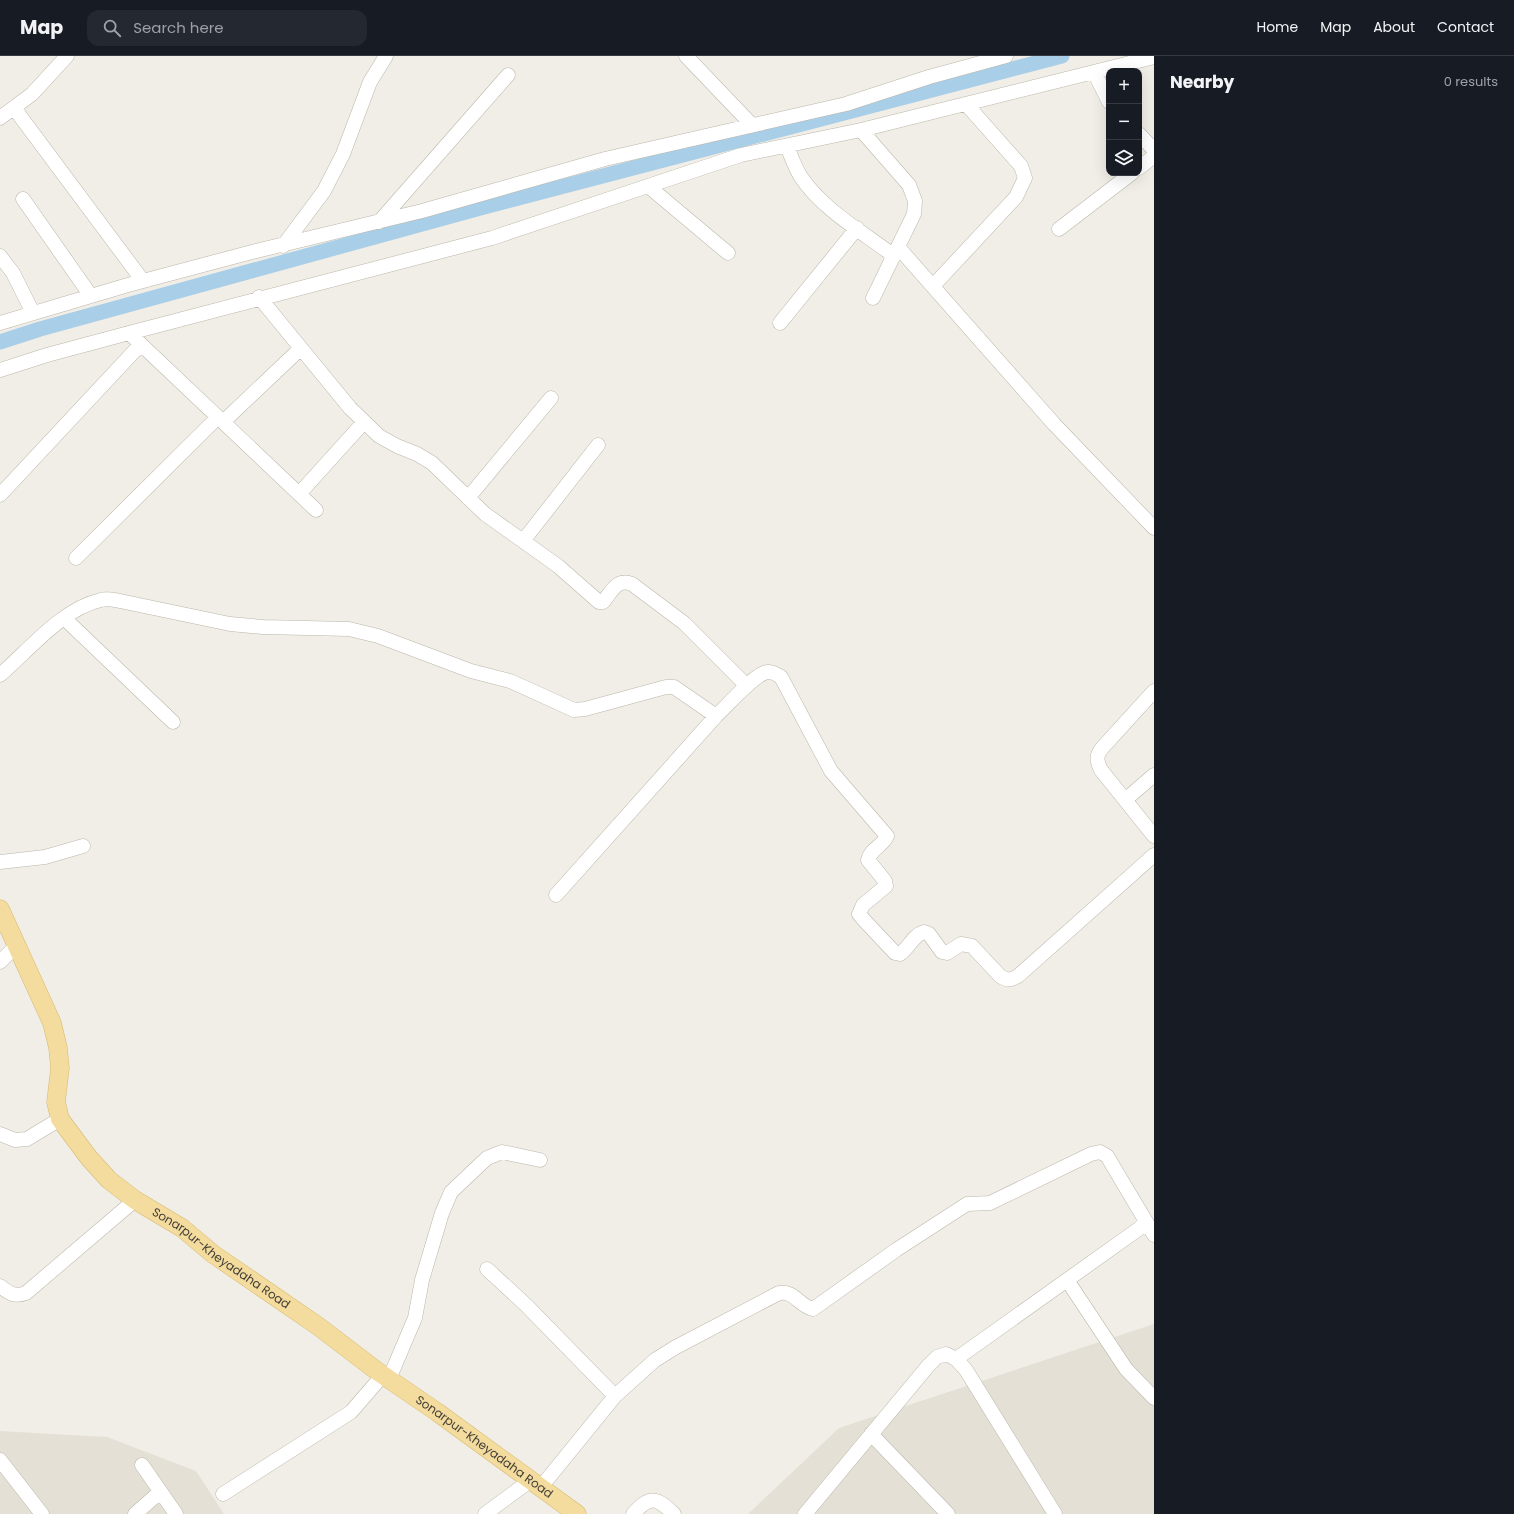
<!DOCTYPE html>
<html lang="en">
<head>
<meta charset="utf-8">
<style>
	:root { --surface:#171b24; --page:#242831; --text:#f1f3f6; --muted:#9ea1a6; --line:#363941 }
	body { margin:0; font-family:Poppins,sans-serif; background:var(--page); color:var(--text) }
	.controls { position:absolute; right:12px; top:12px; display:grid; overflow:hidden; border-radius:8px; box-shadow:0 4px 16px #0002 }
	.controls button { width:36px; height:36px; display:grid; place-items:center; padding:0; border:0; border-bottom:1px solid var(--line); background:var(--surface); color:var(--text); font:20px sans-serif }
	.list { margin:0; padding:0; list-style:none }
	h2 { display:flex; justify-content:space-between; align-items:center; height:52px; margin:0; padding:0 16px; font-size:17px }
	h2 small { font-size:13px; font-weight:400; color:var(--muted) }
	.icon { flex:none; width:22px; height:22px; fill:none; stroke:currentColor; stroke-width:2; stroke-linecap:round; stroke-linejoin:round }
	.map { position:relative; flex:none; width:1154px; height:1458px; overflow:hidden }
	header { display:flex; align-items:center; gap:24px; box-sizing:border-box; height:56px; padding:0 20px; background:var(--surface); border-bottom:1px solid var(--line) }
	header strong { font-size:19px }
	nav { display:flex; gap:22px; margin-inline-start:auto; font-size:14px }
	.search { width:280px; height:36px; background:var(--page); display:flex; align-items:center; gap:10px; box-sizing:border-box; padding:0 14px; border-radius:12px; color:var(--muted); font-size:15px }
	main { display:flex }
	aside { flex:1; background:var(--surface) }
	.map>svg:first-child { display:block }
</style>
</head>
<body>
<header>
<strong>Map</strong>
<div class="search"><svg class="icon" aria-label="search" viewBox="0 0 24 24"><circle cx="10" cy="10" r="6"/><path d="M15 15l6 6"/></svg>Search here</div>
<nav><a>Home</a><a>Map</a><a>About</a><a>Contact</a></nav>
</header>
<main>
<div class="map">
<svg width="1154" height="1458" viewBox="0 0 1154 1458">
	<rect width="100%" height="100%" fill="#f1eee7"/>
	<path fill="#e5e0d5" d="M1154,1268v190h-406l91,-86z
		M0,1375l107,6 89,34 28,43h-224z"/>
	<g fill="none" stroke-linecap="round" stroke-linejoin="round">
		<path stroke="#a9cee8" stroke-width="15" d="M0,286l40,-13 444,-122 578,-151"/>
		<g stroke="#bcb6aa" stroke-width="15">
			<path id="minor" d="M686,0l66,69
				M1094,16l15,30
				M14,52l129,173
				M0,62l32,-24 35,-38
				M861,74l48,55 6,16 -1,13 -41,84
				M1139,78l15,16
				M787,90c4,10 8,22 14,31 21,32 63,56 93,79
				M1139,112l15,-12
				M648,130l80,67
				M23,143l68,97
				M379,166l129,-147
				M1059,173l73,-56
				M283,190l41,-55 19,-37 27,-72 16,-26
				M898,191l156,177 100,104
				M0,200l13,17 20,40
				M933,230l83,-89 9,-19 -4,-12 -55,-62
				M259,241l91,111 29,28 18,10 20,8 15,9 53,51 73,52 41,36h4c9,-11 14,-24 29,-18l52,39 63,63
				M0,267l128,-38 124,-33 170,-41 183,-52 241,-55 83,-27 77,-21
				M780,267l77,-95
				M129,277l187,177
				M0,314l47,-15 82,-22 363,-95 249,-83 120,-25 293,-73
				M223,366l77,-73
				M299,438l65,-72
				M0,439l141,-151
				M468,442l83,-100
				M523,485l75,-96
				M76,502l142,-141
				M64,562l109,104
				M0,619c29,-25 63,-67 101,-75 6,-2 13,0 19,1l110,23 33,3 86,2 29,7 93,35 39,10 64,29 11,-1 81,-22h8l42,29c12,-11 34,-37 48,-43 6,-3 12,1 17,4l50,94 56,65c-4,10 -17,13 -19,24l17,21 1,5 -23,19 -4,9 4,5 32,34 5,1c9,-6 13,-19 24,-22l5,2 13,18 5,1 14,-9 11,2 28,30c7,5 11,4 18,0l136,-121
				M1154,635l-51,56c-7,8 -7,13 -2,23l53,66
				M1125,744l29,-25
				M0,806l45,-5 38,-11
				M556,839l160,-179
				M0,906l16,-16
				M0,1078l15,6 12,-1 33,-20
				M487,1213l39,36 89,91
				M1067,1224l59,89 28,29
				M0,1230c10,8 15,11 26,7l109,-93
				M956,1303l191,-136
				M389,1323l26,-61 7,-38 20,-67 9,-21 36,-34 15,-6 38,8
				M871,1378l77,80
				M0,1404l42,54
				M142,1409l34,49
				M541,1431l74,-91 40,-36 21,-13 103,-54c15,-3 20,13 34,16l83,-59 71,-46 23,-1 101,-49 9,-2 7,4 47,79
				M223,1438l128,-82 32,-37
				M135,1458l25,-22
				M485,1458l46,-34
				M633,1458c17,-19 23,-17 41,0
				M805,1458l123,-148 9,-9 9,-3 10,5 10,11 89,144"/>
		</g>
		<g stroke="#d6b970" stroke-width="19">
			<g id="major">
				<path id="s1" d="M0,853l52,114 6,25 2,20 -4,34 4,17 29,39 20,22 26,20 47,28 31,26 105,72 59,45 60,41 140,102"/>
			</g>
		</g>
		<use href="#minor" stroke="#fff" stroke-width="14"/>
		<use href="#major" stroke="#f3dc9e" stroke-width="18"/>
	</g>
	<g text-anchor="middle" stroke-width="4" stroke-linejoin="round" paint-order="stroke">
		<g font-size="12" fill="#443f37" stroke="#fff">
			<text dy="4" stroke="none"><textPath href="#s1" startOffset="438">Sonarpur-Kheyadaha Road</textPath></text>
			<text dy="4" stroke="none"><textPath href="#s1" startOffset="762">Sonarpur-Kheyadaha Road</textPath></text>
		</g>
	</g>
</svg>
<div class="controls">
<button>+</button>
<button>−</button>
<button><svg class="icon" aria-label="layers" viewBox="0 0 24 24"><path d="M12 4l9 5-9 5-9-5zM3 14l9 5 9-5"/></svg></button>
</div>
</div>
<aside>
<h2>Nearby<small>0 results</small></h2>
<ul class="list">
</ul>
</aside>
</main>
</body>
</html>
